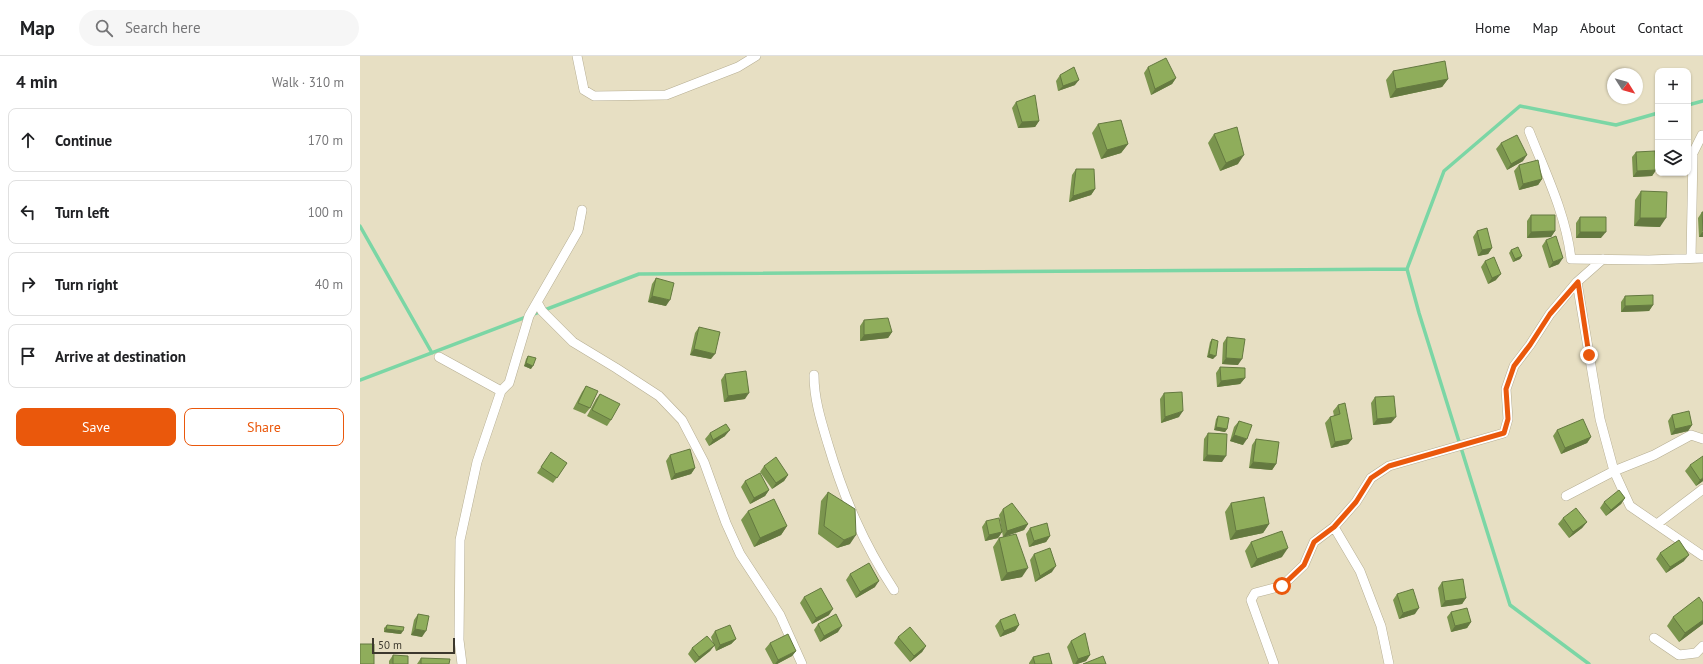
<!DOCTYPE html>
<html lang="en">
<head>
<meta charset="utf-8">
<style>
	:root { --surface:#fff; --page:#f6f6f6; --text:#202124; --muted:#757577; --line:#e0e0e0; --accent:#ea580c }
	body { margin:0; font-family:"PT Sans",sans-serif; background:var(--page); color:var(--text) }
	.controls { position:absolute; right:12px; top:12px; display:grid; overflow:hidden; border-radius:8px; box-shadow:0 1px 3px #0004 }
	.controls button { width:36px; height:36px; display:grid; place-items:center; padding:0; border:0; border-bottom:1px solid var(--line); background:var(--surface); color:var(--text); font:20px sans-serif }
	.compass { position:absolute; left:1247px; top:12px; width:36px; height:36px; border-radius:50%; background:var(--surface); box-shadow:0 1px 3px #0004; rotate:127deg }
	.scale { position:absolute; left:12px; bottom:10px; width:83px; box-sizing:border-box; padding-left:4px; border:2px solid #3c382d; border-top:0; font-size:11px; line-height:14px; white-space:nowrap; color:#3c382d; -webkit-text-stroke:3px #e7dfc3; paint-order:stroke }
	.stop { position:absolute; width:12px; height:12px; margin:-9px; border:3px solid #ea580c; border-radius:50%; background:#fff }
	.stop.end { background:#ea580c; border-color:#fff; box-shadow:0 1px 4px #0008 }
	.list { margin:0; padding:0; list-style:none }
	h2 { display:flex; justify-content:space-between; align-items:center; height:52px; margin:0; padding:0 16px; font-size:17px }
	h2 small { font-size:13px; font-weight:400; color:var(--muted) }
	.list li { display:grid; grid-template-columns:26px 1fr auto; gap:12px; align-items:center; box-sizing:border-box; height:64px; margin:0 8px 8px; padding:0 8px; border:1px solid var(--line); border-radius:8px }
	.list b { display:block; font-size:15px; white-space:nowrap }
	.list em { font-size:13px; font-style:normal; color:var(--muted) }
	.actions { display:flex; gap:8px; padding:12px 16px }
	.actions a { flex:1; padding:9px 0; border:1px solid var(--accent); border-radius:8px; text-align:center; font-size:14px; color:var(--accent) }
	.actions .main { background:var(--accent); color:#fff }
	.icon { flex:none; width:22px; height:22px; fill:none; stroke:currentColor; stroke-width:2; stroke-linecap:round; stroke-linejoin:round }
	.map { position:relative; flex:none; width:1343px; height:608px; overflow:hidden }
	header { display:flex; align-items:center; gap:24px; box-sizing:border-box; height:56px; padding:0 20px; background:var(--surface); border-bottom:1px solid var(--line) }
	header strong { font-size:19px }
	nav { display:flex; gap:22px; margin-inline-start:auto; font-size:14px }
	.search { width:280px; height:36px; background:var(--page); display:flex; align-items:center; gap:10px; box-sizing:border-box; padding:0 14px; border-radius:22px; color:var(--muted); font-size:15px }
	main { display:flex }
	aside { flex:1; background:var(--surface) }
	.map>svg:first-child { display:block }
</style>
</head>
<body>
<header>
<strong>Map</strong>
<div class="search"><svg class="icon" aria-label="search" viewBox="0 0 24 24"><circle cx="10" cy="10" r="6"/><path d="M15 15l6 6"/></svg>Search here</div>
<nav><a>Home</a><a>Map</a><a>About</a><a>Contact</a></nav>
</header>
<main>
<aside>
<h2>4 min<small>Walk · 310 m</small></h2>
<ul class="list">
<li><svg class="icon" aria-label="ahead" viewBox="0 0 24 24"><path d="M12 20V5M6 11l6-6 6 6"/></svg><div><b>Continue</b></div><em>170 m</em></li>
<li><svg class="icon" aria-label="left" viewBox="0 0 24 24"><path d="M17 20v-9H6M10 6l-5 5 5 5"/></svg><div><b>Turn left</b></div><em>100 m</em></li>
<li><svg class="icon" aria-label="right" viewBox="0 0 24 24"><path d="M7 20v-9h11M14 6l5 5-5 5"/></svg><div><b>Turn right</b></div><em>40 m</em></li>
<li><svg class="icon" aria-label="arrive" viewBox="0 0 24 24"><path d="M6 21V4h12l-3 4 3 4H6"/></svg><div><b>Arrive at destination</b></div></li>
</ul>
<div class="actions"><a class="main">Save</a><a>Share</a></div>
</aside>
<div class="map">
<svg width="1343" height="608" viewBox="0 0 1343 608">
	<rect width="100%" height="100%" fill="#e7dfc3"/>
	<g fill="none" stroke-linecap="round" stroke-linejoin="round">
		<path stroke="#7bd6a5" stroke-width="3.5" d="M1328,49l15,-4
			M0,170l72,127
			M1047,213l12,44 91,292 79,59
			M0,324l279,-106 768,-5 37,-98 76,-65 96,19 42,-12"/>
		<g stroke="#b6ae93" stroke-width="10">
			<path id="minor" d="M217,0l7,34 10,6 72,-1 72,-28 18,-11
				M1169,75c16,41 37,83 42,128l78,1 54,-2
				M1331,202l2,-105 9,-18
				M1243,203l-26,23 23,137 14,52 16,35 73,50
				M177,246l5,9 31,31 43,26 43,28 23,24 22,42 22,61 14,31 40,61 22,49
				M79,301l62,34 -24,71 -17,78 -1,100 3,24
				M454,319c0,24 7,46 14,69 16,54 35,99 66,146
				M141,335l8,-8 20,-67 49,-85 4,-21
				M1206,440l48,-25 40,-16 37,-20 12,4
				M1297,468l46,-35
				M974,471l26,44 21,55 8,38
				M1294,582l25,17 17,-2 7,-7
				M914,608l-23,-64 4,-7 27,-7 22,-21 10,-23 20,-15 22,-25 15,-24 18,-12 115,-33 4,-14 -2,-30 8,-23 16,-21 20,-31 27,-32"/>
		</g>
		<use href="#minor" stroke="#fff" stroke-width="9"/>
	</g>
	<path fill="#7b954e" d="M788,11l28,11 -4,6 -21,11 -7,-22z
		M1033,15l55,8 -6,8 -52,11 -4,-18z
		M700,19l15,10 -17,6 -2,-10z
		M656,46l23,19 -4,6 -17,1 -6,-20z
		M738,68l30,20 -7,9 -20,6 -9,-26z
		M854,78l24,30 -18,7 -12,-28z
		M1141,87l22,18 -16,9 -11,-21z
		M1276,96l20,18 -4,6 -19,1 -1,-20z
		M1159,109l23,14 -4,6 -19,5 -5,-19z
		M716,113l19,20 -4,6 -22,7 3,-27z
		M1281,135l19,36 -26,-1 1,-26z
		M1342,156l1,25h-4l-1,-19z
		M1171,159l24,16 -4,6 -24,1v-17z
		M1220,161l21,21h-25v-15z
		M1117,175l15,17 -4,6 -10,2 -5,-19z
		M1186,184l13,24 -10,4 -7,-22z
		M1151,194l11,6 -2,3 -7,3 -4,-9z
		M1125,205l11,19 -8,4 -7,-17z
		M296,222l10,28 -18,-4 4,-18z
		M1265,240l28,9 -4,6 -28,1v-10z
		M504,264l28,12 -4,6 -28,3v-15z
		M339,271l12,32 -21,-4 5,-22z
		M867,281l11,28 -16,-1 1,-21z
		M852,283l1,20 -6,-2 3,-15z
		M168,300l3,13 -7,-3 2,-7z
		M860,311l25,11 -5,6 -23,3 -1,-14z
		M365,318l20,25 -21,3 -3,-22z
		M226,330l4,22 -5,6 -12,-5 9,-17z
		M804,337l15,24 -18,6 -1,-24z
		M240,338l11,26 -4,6 -20,-10 9,-17z
		M1015,341l16,26 -18,2 -2,-22z
		M978,349l14,34 -4,5 -17,4 -6,-25 5,-6 4,-1 -1,-5z
		M1312,359l20,10 -4,6 -17,4 -3,-14z
		M858,360l9,13 -2,3 -11,-2 2,-11z
		M879,365l4,24 -13,-4 4,-14z
		M1197,374l34,7 -4,6 -26,11 -8,-18z
		M350,377l15,3 -16,10 -4,-7z
		M848,377l14,29 -19,-1 1,-22z
		M896,383l20,25 -4,6 -23,-2 3,-23z
		M310,399l25,13 -4,6 -20,6 -5,-19z
		M187,402l20,5 -14,20 -16,-10z
		M1330,409l13,16 -7,5 -11,-15z
		M404,410l24,9 -4,6 -12,8 -12,-17z
		M385,425l24,9 -4,6 -15,8 -9,-17z
		M468,436l22,52 -13,4 -19,-14 3,-33z
		M1265,442l-4,6 -15,12 -6,-8 4,-6z
		M871,447l38,21 -6,9 -33,7 -5,-28z
		M643,453l25,15 -4,6 -20,7 18,40 -21,4 -8,-34 6,-9 4,-1 -4,-22z
		M388,455l39,15 -6,9 -27,12 -13,-27z
		M1203,462l24,4 -5,6 -13,10 -11,-14z
		M626,465l16,11 -4,6 -13,3 -3,-14z
		M670,472l20,8 -4,6 -17,5 -3,-13z
		M891,486l31,15 -31,11 -6,-17z
		M1300,497l24,8 -18,12 -10,-14z
		M674,498l18,18 -17,10 -5,-22z
		M490,518l25,13 -19,11 -10,-18z
		M1082,526l24,16 -4,6 -21,3 -3,-19z
		M1037,538l18,20 -16,5 -6,-19z
		M444,541l25,18 -17,9 -12,-21z
		M1091,556l20,10 -4,6 -16,4 -4,-15z
		M58,558l4,23 -11,-2 3,-15z
		M1313,561l30,7 -24,18 -12,-16z
		M640,564l19,5 -4,6 -15,6 -5,-11z
		M458,568l20,8 -18,10 -6,-12z
		M27,569l14,9 -17,-2v-4z
		M355,575l21,8 -5,5 -15,7 -2,-6 -4,6 -15,12 -7,-9 4,-6 21,-5 -2,-6z
		M538,581l28,9 -4,6 -12,10 -16,-19z
		M711,585l19,14 -4,6 -9,3h-4l-6,-17z
		M410,587l26,8 -4,5 -15,8h-4l-8,-15z
		M33,599l15,9h-19v-3z
		M673,601l19,7h-23v-1z
		M61,602l28,6h-32z"/>
	<path fill="#647940" d="M816,22l-4,6 -21,11 4,-6z
		M1088,23l-6,8 -52,11 6,-9z
		M719,24l-4,5 -17,6 5,-5z
		M679,65l-4,6 -17,1 4,-6z
		M768,88l-7,9 -20,6 6,-9z
		M884,99l-6,9 -18,7 6,-8z
		M1167,99l-4,6 -16,9 4,-6z
		M1296,114l-4,6 -19,1 4,-6z
		M1182,123l-4,6 -19,5 4,-6z
		M735,133l-4,6 -22,7 4,-6z
		M1280,162h26l-6,9 -26,-1z
		M1195,175l-4,6 -24,1 4,-6z
		M1343,175v6h-4z
		M1220,176h26l-5,6h-25z
		M1132,192l-4,6 -10,2 4,-6z
		M1162,200l-2,3 -7,3 2,-3z
		M1203,202l-4,6 -10,4 4,-6z
		M1141,218l-5,6 -8,4 4,-6z
		M292,240l18,4 -4,6 -18,-4z
		M1293,249l-4,6 -28,1 4,-6z
		M532,276l-4,6 -28,3 4,-6z
		M334,293l21,5 -4,5 -21,-4z
		M849,298l7,2 -3,3 -6,-2z
		M866,302l16,1 -4,6 -16,-1z
		M166,307l7,3 -2,3 -7,-3z
		M885,322l-5,6 -23,3 4,-6z
		M389,337l-4,6 -21,3 4,-6z
		M823,355l-4,6 -18,6 4,-6z
		M1036,361l-5,6 -18,2 4,-6z
		M1332,369l-4,6 -17,4 4,-6z
		M856,371l11,2 -2,3 -11,-2z
		M370,374l-5,6 -16,10 4,-6z
		M874,379l13,4 -4,6 -13,-4z
		M1231,381l-4,6 -26,11 4,-6z
		M992,383l-4,5 -17,4 4,-6z
		M847,399l19,1 -4,6 -19,-1z
		M893,406l23,2 -4,6 -23,-2z
		M335,412l-4,6 -20,6 4,-6z
		M428,419l-4,6 -12,8 4,-6z
		M1343,422v3l-7,5 4,-6z
		M409,434l-4,6 -15,8 4,-6z
		M1265,442l-4,6 -15,12 5,-6z
		M1227,466l-5,6 -13,10 4,-6z
		M668,468l-4,6 -21,7 4,-6z
		M909,468l-6,9 -33,7 6,-9z
		M427,470l-6,9 -27,12 6,-9z
		M642,476l-4,6 -13,3 4,-6z
		M496,479l-6,9 -13,4 7,-8z
		M690,480l-4,6 -17,5 5,-6z
		M928,492l-6,9 -31,11 6,-9z
		M1329,499l-5,6 -18,12 4,-6z
		M696,510l-4,6 -17,10 5,-6z
		M668,512l-6,9 -21,4 6,-8z
		M519,525l-4,6 -19,11 4,-6z
		M1106,542l-4,6 -21,3 4,-6z
		M1059,552l-4,6 -16,5 4,-6z
		M473,553l-4,6 -17,9 4,-6z
		M1343,564v4l-24,18 6,-9z
		M1111,566l-4,6 -16,4 4,-6z
		M659,569l-4,6 -15,6 4,-6z
		M482,570l-4,6 -18,10 4,-6z
		M26,573l17,2 -2,3 -17,-2z
		M55,573l11,2 -4,6 -11,-2z
		M376,583l-5,5 -15,7 4,-6z
		M355,589l-5,6 -15,12 4,-6z
		M566,590l-4,6 -12,10 4,-6z
		M436,595l-4,5 -15,8h-2l3,-4z
		M730,599l-4,6 -9,3h-2l3,-5z"/>
	<path fill="#8fad5b" stroke="#647940" d="M806,2l10,20 -21,11 -7,-22z
		M1085,5l3,18 -52,10 -3,-18z
		M714,11l5,13 -16,6 -3,-11z
		M675,39l4,26 -17,1 -6,-20z
		M761,64l7,24 -21,6 -9,-26z
		M877,71l7,28 -18,8 -12,-29z
		M1157,79l10,20 -16,9 -10,-21z
		M1295,95l1,19 -19,1 -1,-19z
		M1178,104l4,19 -19,5 -4,-19z
		M716,113h18l1,20 -22,7z
		M1281,135l26,1 -1,26h-26z
		M1342,156h1v19z
		M1171,159h24v16l-24,1z
		M1220,161h26v15h-26z
		M1127,172l5,20 -10,2 -5,-19z
		M1196,180l7,22 -10,4 -7,-22z
		M1158,191l4,9 -7,3 -4,-9z
		M1134,201l7,17 -9,4 -7,-17z
		M296,222l18,5 -4,17 -18,-4z
		M1293,239v10l-28,1v-10z
		M528,262l4,14 -28,3v-15z
		M339,271l21,5 -5,22 -21,-5z
		M867,281l18,2 -3,20 -16,-1z
		M852,283l6,2 -2,15 -7,-2z
		M168,300l8,2 -3,8 -7,-3z
		M860,311l25,1v10l-24,3z
		M386,315l3,22 -21,3 -3,-22z
		M226,330l12,5 -8,17 -12,-5z
		M822,336l1,19 -18,6 -1,-24z
		M240,338l20,10 -9,16 -19,-10z
		M1034,340l2,21 -19,2 -2,-22z
		M985,347l7,36 -17,3 -5,-25 10,-3 -2,-9z
		M1329,355l3,14 -17,4 -3,-14z
		M858,360l11,2 -2,11 -11,-2z
		M1223,363l8,18 -26,11 -8,-18z
		M879,365l13,4 -5,14 -13,-4z
		M366,368l4,6 -17,10 -3,-7z
		M848,377l19,1 -1,22 -19,-1z
		M896,383l23,3 -3,22 -23,-2z
		M330,393l5,19 -20,6 -5,-19z
		M191,396l16,11 -10,15 -16,-11z
		M1343,400v22l-3,2 -10,-15z
		M416,401l12,18 -12,8 -12,-17z
		M400,417l9,17 -15,8 -9,-17z
		M1259,434l6,8 -14,12 -7,-8z
		M468,436l27,17 1,26 -12,5 -20,-14z
		M904,441l5,27 -33,7 -5,-28z
		M414,443l13,27 -27,12 -12,-27z
		M652,447l16,21 -21,7 -4,-22z
		M1216,452l11,14 -14,10 -10,-14z
		M639,462l3,14 -13,3 -3,-14z
		M687,467l3,13 -16,5 -4,-13z
		M922,475l6,17 -31,11 -6,-17z
		M656,478l12,34 -21,5 -8,-35z
		M1319,484l10,15 -19,12 -10,-14z
		M690,492l6,18 -16,10 -6,-22z
		M509,507l10,18 -19,11 -10,-18z
		M1103,523l3,19 -21,3 -3,-19z
		M461,532l12,21 -17,9 -12,-21z
		M1053,533l6,19 -16,5 -6,-19z
		M1339,541l4,6v17l-18,13 -12,-16z
		M1107,552l4,14 -16,4 -4,-14z
		M58,558l11,2 -3,15 -11,-2z
		M476,558l6,12 -18,10 -6,-12z
		M655,558l4,11 -15,6 -4,-11z
		M27,569l17,2 -1,4 -17,-2z
		M370,569l6,14 -16,6 -5,-14z
		M550,571l16,19 -12,10 -16,-19z
		M725,577l5,22 -12,4 -7,-18z
		M428,578l8,17 -18,9 -8,-17z
		M347,580l8,9 -16,12 -7,-9z
		M0,588h14v20h-14z
		M689,597l3,11h-17l-2,-7z
		M33,599l15,1v8h-15z
		M743,600l3,8h-23z
		M61,602l29,1 -1,5h-28z"/>
	<g fill="none" stroke-linecap="round" stroke-linejoin="round">
		<path stroke="#ea580c" stroke-width="5" d="M922,530l22,-21 10,-23 20,-15 22,-25 15,-24 18,-12 115,-33 4,-14 -2,-30 8,-23 16,-21 20,-31 28,-32 11,73"/>
	</g>
</svg>
<div class="controls">
<button>+</button>
<button>−</button>
<button><svg class="icon" aria-label="layers" viewBox="0 0 24 24"><path d="M12 4l9 5-9 5-9-5zM3 14l9 5 9-5"/></svg></button>
</div>
<svg class="compass" viewBox="-18 -18 36 36"><path d="M0-13l5 13h-10z" fill="#e53935"/><path d="M0 13l5-13h-10z" fill="#757577"/></svg>
<div class="scale">50 m</div>
<div class="stop" style="left:922px;top:530px"></div>
<div class="stop end" style="left:1229px;top:299px"></div>
</div>
</main>
</body>
</html>
